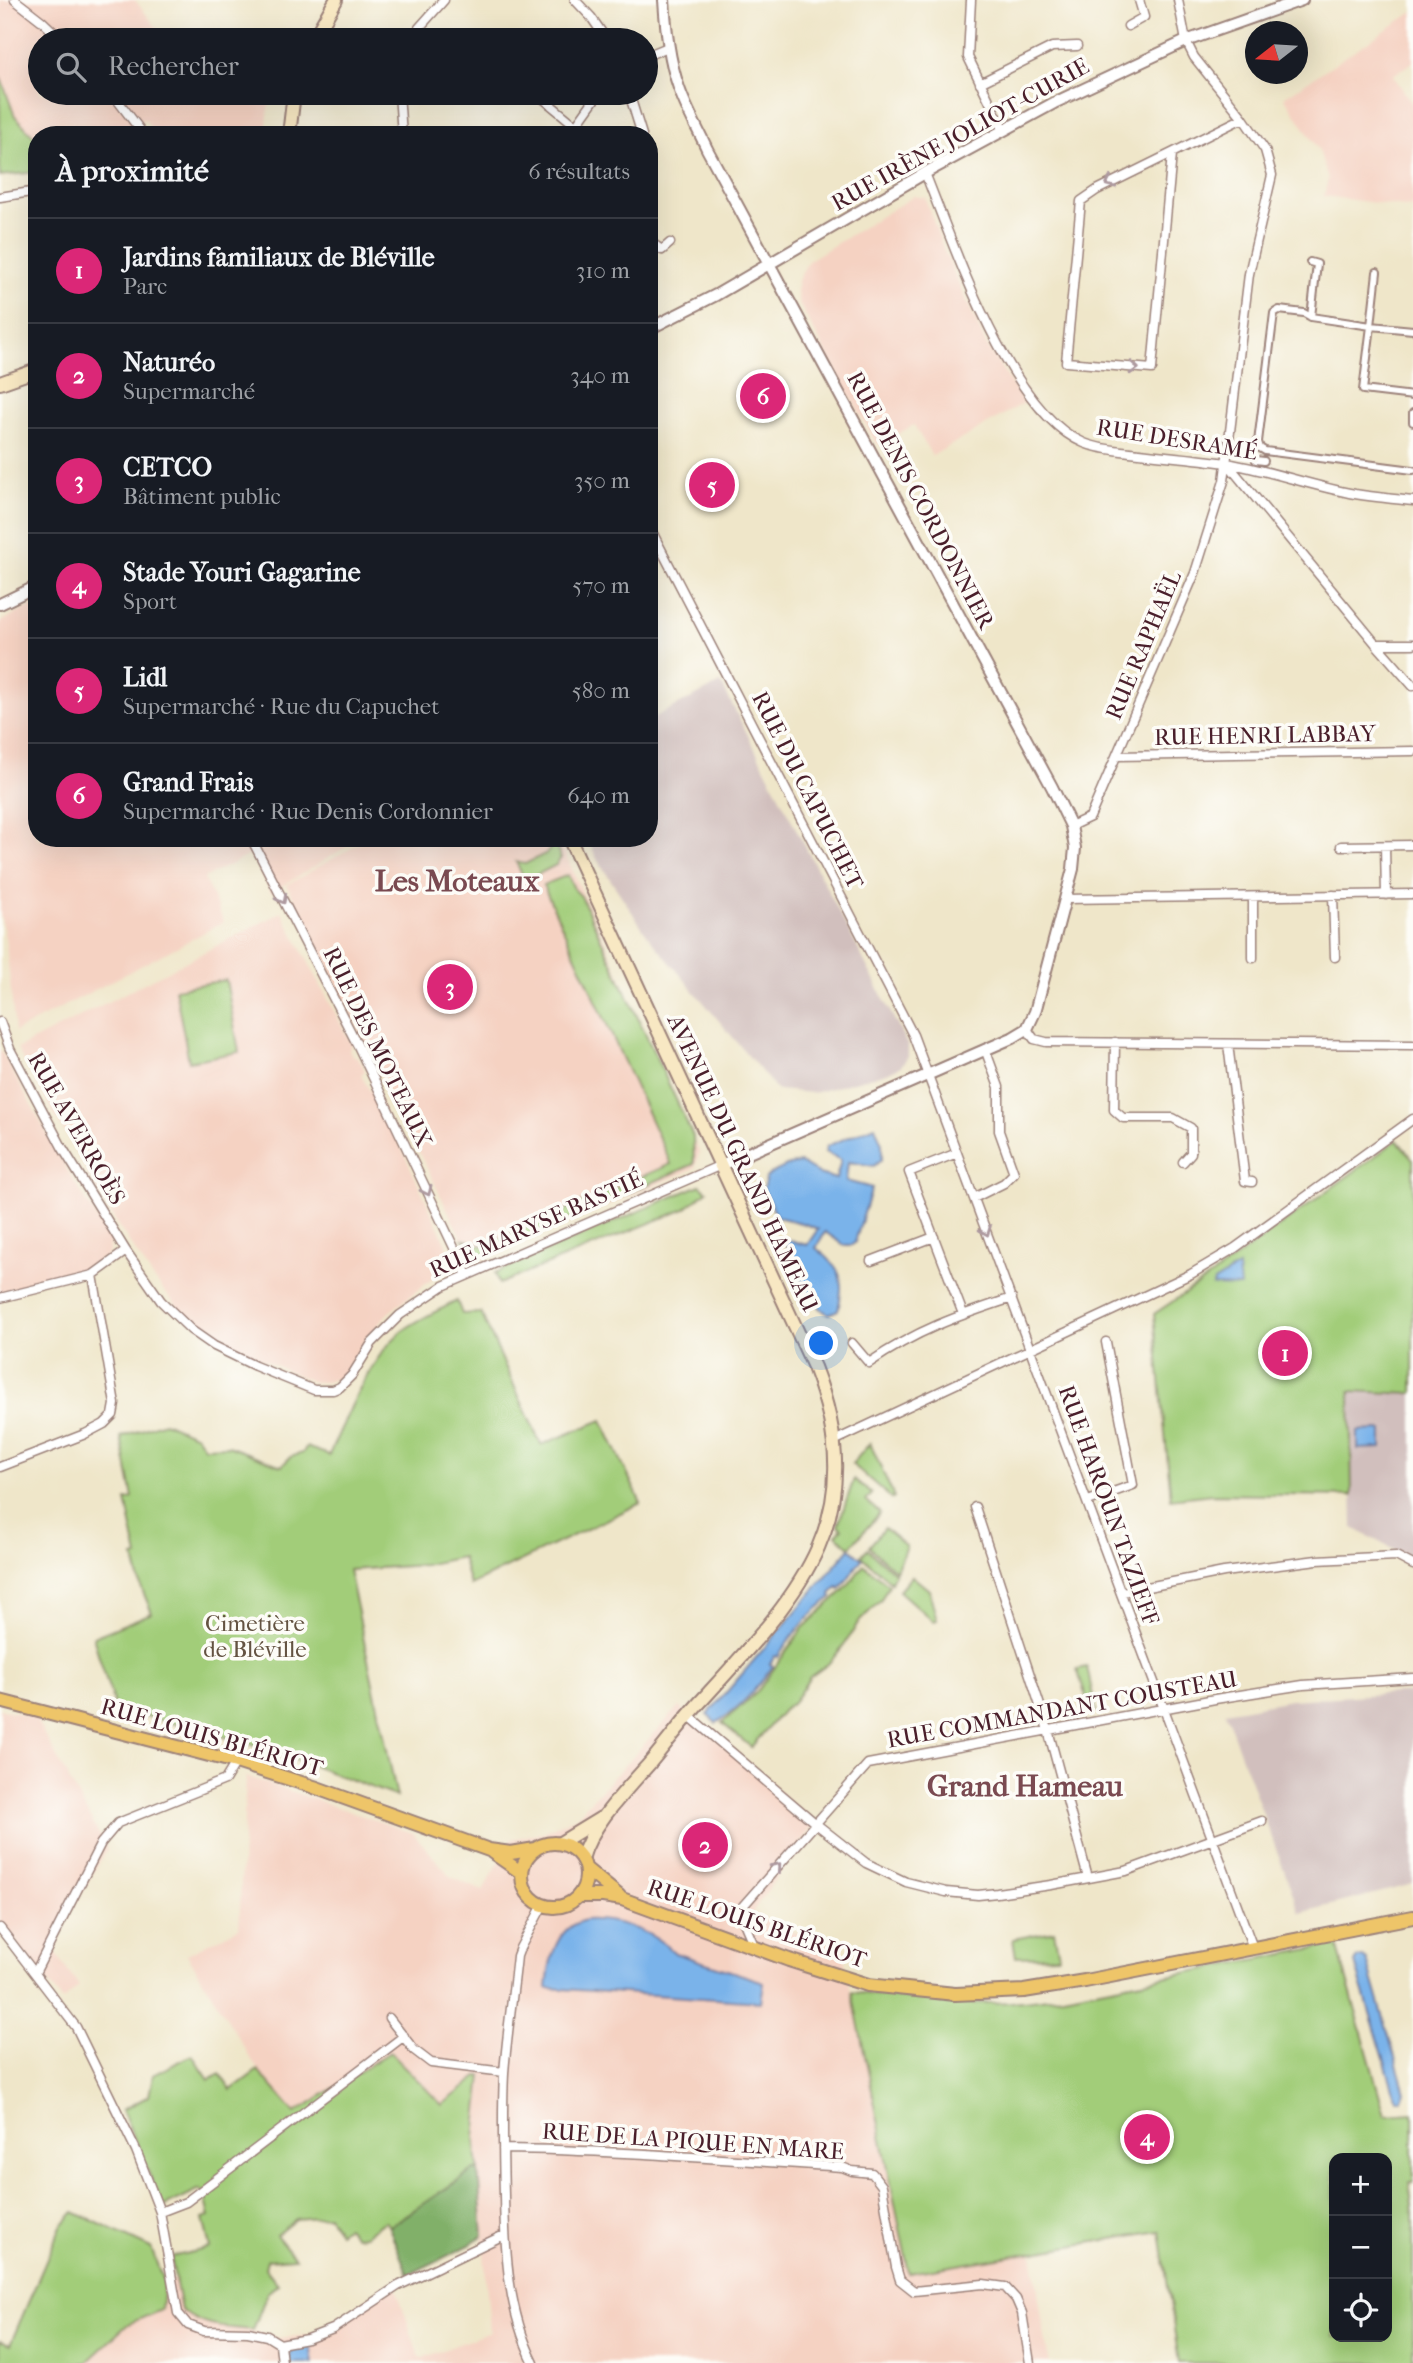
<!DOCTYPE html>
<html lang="fr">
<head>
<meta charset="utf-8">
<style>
	:root { --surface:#171b24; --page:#20242c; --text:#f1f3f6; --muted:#9ea1a6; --line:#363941; --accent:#db2777 }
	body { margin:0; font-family:"IM FELL French Canon",serif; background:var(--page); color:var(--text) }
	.controls { position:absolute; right:21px; bottom:21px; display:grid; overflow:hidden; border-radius:14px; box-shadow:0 7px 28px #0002 }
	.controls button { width:63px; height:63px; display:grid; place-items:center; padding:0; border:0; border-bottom:2px solid var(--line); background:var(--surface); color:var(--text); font:35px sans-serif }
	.compass { position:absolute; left:1245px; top:21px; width:63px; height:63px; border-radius:50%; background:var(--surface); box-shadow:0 7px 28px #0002; rotate:253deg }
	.you { position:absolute; left:822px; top:1344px; width:24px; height:24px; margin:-18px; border:5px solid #fff; border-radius:50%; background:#1a73e8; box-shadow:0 0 0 10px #1a73e833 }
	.badge { display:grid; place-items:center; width:46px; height:46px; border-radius:50%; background:var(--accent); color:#fff; font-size:23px; font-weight:700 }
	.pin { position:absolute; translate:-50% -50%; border:4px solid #fff; box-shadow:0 2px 7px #0006 }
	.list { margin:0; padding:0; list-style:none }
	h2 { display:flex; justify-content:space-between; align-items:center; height:91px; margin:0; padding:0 28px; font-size:30px }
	h2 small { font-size:23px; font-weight:400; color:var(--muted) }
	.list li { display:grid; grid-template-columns:46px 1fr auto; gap:21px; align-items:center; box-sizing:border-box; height:105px; padding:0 28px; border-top:2px solid var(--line) }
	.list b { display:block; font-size:26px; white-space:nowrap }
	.list p { margin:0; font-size:23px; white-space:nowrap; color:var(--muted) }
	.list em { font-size:23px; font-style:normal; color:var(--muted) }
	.icon { flex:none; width:38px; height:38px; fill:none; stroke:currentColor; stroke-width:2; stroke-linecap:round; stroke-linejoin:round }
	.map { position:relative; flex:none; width:1413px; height:2363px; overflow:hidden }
	.search { position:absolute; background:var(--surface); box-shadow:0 7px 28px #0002; left:28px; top:28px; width:630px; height:77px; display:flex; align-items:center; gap:18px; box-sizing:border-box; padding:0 24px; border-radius:38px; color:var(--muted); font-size:26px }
	.panel { position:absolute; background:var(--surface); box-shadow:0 7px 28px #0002; left:28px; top:126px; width:630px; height:721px; border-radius:28px }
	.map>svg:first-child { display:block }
</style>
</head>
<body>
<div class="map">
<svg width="1413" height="2363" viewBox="0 0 1413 2363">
	<rect width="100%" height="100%" fill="#fdfcf7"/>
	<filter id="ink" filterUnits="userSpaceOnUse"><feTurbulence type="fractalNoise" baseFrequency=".0143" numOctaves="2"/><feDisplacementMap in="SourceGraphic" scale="14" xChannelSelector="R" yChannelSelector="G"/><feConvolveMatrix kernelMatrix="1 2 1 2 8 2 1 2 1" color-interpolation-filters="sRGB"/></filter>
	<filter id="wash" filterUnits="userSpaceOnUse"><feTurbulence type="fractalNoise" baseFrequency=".00686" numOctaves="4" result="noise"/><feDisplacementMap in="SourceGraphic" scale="28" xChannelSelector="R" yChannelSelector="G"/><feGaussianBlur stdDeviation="1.57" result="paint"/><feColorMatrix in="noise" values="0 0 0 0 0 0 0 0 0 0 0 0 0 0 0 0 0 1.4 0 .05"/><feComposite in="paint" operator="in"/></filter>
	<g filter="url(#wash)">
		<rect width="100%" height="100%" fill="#efe6c9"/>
		<path fill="#f5d2c2" d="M0,0h135l21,27 22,13h-138v53h230l-4,42h-109l-13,-16 -16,16h-91v5l-22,-24 -15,-40z
			M1413,12v50l-20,13 20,30v103l-89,-12 4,-17 -9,-29 -35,-53z
			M914,196l11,2 20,55 41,91 38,59 -92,53 -18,-31 -37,20 -78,-141 -2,-9v-13l11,-21z
			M37,603v235h324l-90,55 -20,-39 -47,24 20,44 -209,110 -9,-90 -6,-28v-292z
			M368,838h190l141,314 -4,16 -213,92 -15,-11 -180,-364z
			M282,912l70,133 -3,5 3,5 6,2 7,13 -4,5 9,16h5l72,155v14l-7,13 -52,40 -25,30 -18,28 -7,7 -11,4h-14l-90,-40 -22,-14 -19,-16 -28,-33 -36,-53 -101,-177z
			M0,1049l72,129 39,62 -3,15 -21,14 -87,23z
			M679,1707l136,116 -63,89 36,18 54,18 67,325 123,-20 17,110h-963l43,-39 32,-14 3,-27 10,-4 65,49 39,10 32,-3 15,-7 69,-47 26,78 70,-27 -15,-195 7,-61h-3l-37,29 -52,-52 -95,60 -37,-43 -71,-116 52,-26 7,-152 167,57 38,44 32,14 29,-52 32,-7 32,-15z
			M0,1709l35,8 72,132 -56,97 28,40 -16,15 -63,-80z"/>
		<path fill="#d1bfbd" d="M721,683l187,363v10l-7,10 -14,7 -74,20 -36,-3 -129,-154 -50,-75 -11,-23h62v-118z
			M1350,1391l63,3v166l-60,-32z
			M1413,1692v192l-113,29 -75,-201 66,-12z"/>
		<path fill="#a2cd79" stroke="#767652" stroke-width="2" fill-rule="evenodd" d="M0,76l15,40 22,24v32l-37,4z
			M554,843l7,15 -5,7 -31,16 -9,-19 9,2 22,-11z
			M568,875l6,14 7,7 112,240 1,28 -208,92 -16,-6 -7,-11 19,7 189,-82 -128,-279z
			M226,980l13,72 -50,9 -14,-72z
			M1397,1140l16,19v235l-63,-3 2,105 -140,-2 -41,5 -17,-185 57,-38z
			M700,1185l7,6 -22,18 -186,75 -4,-11z
			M457,1301l5,13 19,-1 60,132 61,-25 39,83 -171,82 -8,-28 -38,8 -75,5 48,227 -135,-50 -147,-39 -22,-71 59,-24 -11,-26 -7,-29 4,-1 -12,-57 7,-2 -12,-61 43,-15 33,14 7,11 24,-1 54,20 8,-9 13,-4 3,-6 23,8c18,-38 43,-105 79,-128 15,-10 33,-18 49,-26z
			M870,1443l24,54 -2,2 -40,-35z
			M854,1479l18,15 -6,7 14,12 -30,34 -14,-12 6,-6 -4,-4z
			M884,1528l22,18 -10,25 -27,-24z
			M867,1549l28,24 -4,9 -30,-26z
			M864,1565l25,20 -9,16 -23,23 -6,11 -11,15 -12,14 -18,13 -17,26 -8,5 -34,39 -29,-24 35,-31 46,-64 41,-38z
			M912,1576l17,14 8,30 -4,1 -34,-30z
			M1087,1667l9,44 -5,1 -14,-43z
			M1054,1931l5,25 -43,1 -3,-18z
			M1337,1944l48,171 28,-2v69h-4l4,32v149h-234l-19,-132 -251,42 -57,-281c43,5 86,11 130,11 27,0 54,-3 81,-7zM1334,2158h53v179h-53z
			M390,2052l52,53 37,-29h3l-7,61 3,32 -6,2 -83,56 -4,-6 -20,14 -10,1 -8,-9 -8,6 -11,-17 -32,3 -20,16 19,23 -28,2 -2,8 13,16 -11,9 -14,37c-32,-4 -44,0 -72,-20l-10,-53 39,-9 -7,-30 7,-2 -5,-19 -5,-8 -37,18 -41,-97 27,-14 4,-21 39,-20 17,25 11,-6 11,16 27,-20 37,43z
			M74,2212l77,36 13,35 -3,27 -33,14 -42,39h-86v-22l10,4 51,-119z"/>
		<path fill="#81b069" stroke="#66684a" stroke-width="2" d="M478,2169l5,66 -13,10 -62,30 -19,-48 83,-56z"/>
		<path fill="#7ab3ea" stroke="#62698a" stroke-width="2" d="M875,1126l7,18v15l-8,7 -26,-4 -2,19 26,7 -17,54 -3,3h-8l-19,-13 -9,16c26,20 29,31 22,62l-9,4c-19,-7 -37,-56 -45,-75l23,6 11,-16 -13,-5 -28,-7 -14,-28 3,-11 4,-4 19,-9 12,-2 18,11 17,5 5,-19 -16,-8 2,-6z
			M1238,1267l2,20 -27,-1 1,-4z
			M1382,1430v18l-24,1v-18z
			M850,1548l12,11 -22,30 -2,-2 -7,7 1,3c-22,16 -39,36 -54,60l-3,-1 -5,8 3,2c-16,23 -34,43 -57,57l-9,-8z
			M599,1920c26,2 57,14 76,33l89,29 -3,20 -214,-14c2,-24 7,-59 35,-67 5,-2 12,-1 17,-1z
			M1363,1957l4,3 38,132 -4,8 -4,-1 -2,-4 -40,-132 3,-5z
			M310,2344l3,19h-28l8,-13z"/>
	</g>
	<g filter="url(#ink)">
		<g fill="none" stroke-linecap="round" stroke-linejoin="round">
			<g stroke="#9c827a" stroke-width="10">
				<path id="pedestrian" d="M1310,262l7,2 -6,53
					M1377,272l-6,54 -60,-9 -7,-4 -25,-3 -5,3 -16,129 2,6 5,3 148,19
					M1413,330l-42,-4 -8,64 50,6
					M1413,413v9
					M1256,460l8,1"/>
			</g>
			<g stroke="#9c827a" stroke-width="11">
				<path id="minor" d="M15,0l27,21 20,19
					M575,0l16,17 16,23
					M971,0l-3,57 35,72
					M1128,26l16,-9 -5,-17
					M419,28l16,12
					M414,40l5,-12 25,-28
					M646,56l22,-9
					M980,83l72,-36 25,-1
					M112,93l32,42
					M399,93l3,42
					M629,93l13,42
					M540,96l35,29
					M569,135l30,-42
					M1172,154l-20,215 -86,-7 15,-161 16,-11 146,-72
					M925,173c29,72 84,239 159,270 14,6 31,7 46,9 32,4 64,6 96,11 43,7 85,23 129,31 19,3 39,5 58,7
					M0,197l37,-6
					M649,241l13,9 8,-7
					M1227,463l149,181 37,42
					M649,526l264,509 340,913
					M1376,644h37
					M1117,756l296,-5
					M1071,826l19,-9 105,-244 29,-92 25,-207 23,-99 -7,-25 -22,-32 -49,-61 -8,-16 -8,-41
					M251,838l108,210 108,227
					M1341,846l72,-1
					M1385,846l1,49
					M1333,895l2,62
					M1253,897v61
					M1065,899l348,-5
					M0,1022l10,27 52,98 64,104 35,50 30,29 23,16 41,20 59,24h19l7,-3 12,-12 20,-32 28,-28 43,-29 278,-121
					M1027,1029l7,10 12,3 367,3
					M1115,1042l-1,68 9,8h50l18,10v25l-8,9
					M1228,1044l17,137 7,1
					M957,1153l-48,19 54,142
					M974,1198l30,-15 10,-10 -15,-42v-44l-14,-38
					M871,1261l63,-24
					M0,1298l93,-23 33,-24
					M852,1343l17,20c48,-33 88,-47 143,-65
					M834,1441l357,-167 44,-26 178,-129
					M0,1467l85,-33 19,-10 9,-9 2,-11 -22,-129
					M1088,1501l45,-16 -27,-143
					M975,1507l73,223 40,148
					M1122,1592l102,-20 93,-12 79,-4 17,9
					M688,1715l127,108 51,40 40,19 40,10 32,3 19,-2 54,-8 75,-14 136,-50
					M0,1928l76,99 60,123 24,62 18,101 10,12 16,6 44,1 19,4 13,8
					M755,1948l-13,-30 1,-12 125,-142 347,-65 88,-14 110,-7
					M35,1973l66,-130 17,-20 107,-43 11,-18
					M389,2018l25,32 17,13 73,9
					M503,2149c113,1 226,11 339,18l10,4 20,2 10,13 14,81 4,13 14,11 69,-7 22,3 11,12 6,14 8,50
					M160,2212l26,-10 218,-166
					M282,2363l-2,-19 27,-5 26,-10 65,-43 106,-51
					M534,2363c-26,-52 -29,-109 -30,-167 -1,-40 -2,-82 0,-123 3,-39 9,-78 13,-117l3,-8 23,-43"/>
			</g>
			<g stroke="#9c827a" stroke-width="14">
				<path id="tertiary" d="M664,0c2,30 5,60 15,88 7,21 19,41 28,61l345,638 19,39 4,22 -2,21 -38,143 -8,17 -15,9 -291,127
					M649,329l67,-34 209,-122 129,-70 132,-62 116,-41
					M0,604l37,-18"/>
			</g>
			<g stroke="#9c827a" stroke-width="16">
				<path id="secondary" d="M313,40l23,-40
					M289,135l5,-42
					M0,383l37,-13
					M569,838l245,529c59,151 -14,226 -111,332 -19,20 -36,44 -54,65 -23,26 -58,61 -67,95
					M560,1843l41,-25"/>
			</g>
			<g stroke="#9c827a" stroke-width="16">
				<path id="primary" d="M0,1701l236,61 78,25 175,63 22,3 24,-4
					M522 1875a32 32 0 1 1 64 0a32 32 0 1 1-64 0Z
					M492,1852l30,21
					M586,1869l33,27
					M578,1896h25l19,3 167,61 79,25 87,9 69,-3 61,-10 328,-64"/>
			</g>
			<use href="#pedestrian" stroke="#fff" stroke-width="6"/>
			<use href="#minor" stroke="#fff" stroke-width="8"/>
			<use href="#tertiary" stroke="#fff" stroke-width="10"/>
			<use href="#secondary" stroke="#f8e8c3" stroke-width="12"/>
			<use href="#primary" stroke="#eec569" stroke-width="12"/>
		</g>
		<defs><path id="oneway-chevron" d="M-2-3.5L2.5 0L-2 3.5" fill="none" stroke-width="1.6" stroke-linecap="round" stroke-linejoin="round" transform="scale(1.75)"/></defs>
		<g stroke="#ae9aa0">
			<use href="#oneway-chevron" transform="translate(1110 183) rotate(155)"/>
			<use href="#oneway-chevron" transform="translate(1134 368) rotate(5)"/>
			<use href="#oneway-chevron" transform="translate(282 899) rotate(63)"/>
			<use href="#oneway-chevron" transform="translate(427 1191) rotate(65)"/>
			<use href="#oneway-chevron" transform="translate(986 1231) rotate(69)"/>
			<use href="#oneway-chevron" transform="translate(777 1867) rotate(-49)"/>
		</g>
	</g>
	<g text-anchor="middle" stroke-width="7" stroke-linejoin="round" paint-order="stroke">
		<g font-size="23" fill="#4a1f2b" stroke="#fdfcf7">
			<text transform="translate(960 134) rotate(-29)" y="8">RUE IRÈNE JOLIOT-CURIE</text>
			<text transform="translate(1177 439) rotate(9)" y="8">RUE DESRAMÉ</text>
			<text transform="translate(921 500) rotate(62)" y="8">RUE DENIS CORDONNIER</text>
			<text transform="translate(1143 645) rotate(-67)" y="8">RUE RAPHAËL</text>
			<text transform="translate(1265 735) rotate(-1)" y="8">RUE HENRI LABBAY</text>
			<text transform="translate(808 790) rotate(63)" y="8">RUE DU CAPUCHET</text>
			<text transform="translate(378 1047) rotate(64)" y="8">RUE DES MOTEAUX</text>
			<text transform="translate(77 1128) rotate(60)" y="8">RUE AVERROÈS</text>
			<text transform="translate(743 1163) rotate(65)" y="8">AVENUE DU GRAND HAMEAU</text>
			<text transform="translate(536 1224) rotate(-24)" y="8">RUE MARYSE BASTIÉ</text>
			<text transform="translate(1109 1505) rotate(70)" y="8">RUE HAROUN TAZIEFF</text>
			<text transform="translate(1062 1709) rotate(-10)" y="8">RUE COMMANDANT COUSTEAU</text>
			<text transform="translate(212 1737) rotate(16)" y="8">RUE LOUIS BLÉRIOT</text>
			<text transform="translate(757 1923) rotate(19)" y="8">RUE LOUIS BLÉRIOT</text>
			<text transform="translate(693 2141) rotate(4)" y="8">RUE DE LA PIQUE EN MARE</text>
		</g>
		<g font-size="23" fill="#645342" stroke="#fdfcf7">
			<text x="255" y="1631">Cimetière<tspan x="255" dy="26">de Bléville</tspan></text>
		</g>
		<g font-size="30" font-weight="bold" fill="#7a4a51" stroke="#fdfcf7">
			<text x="457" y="891">Les Moteaux</text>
			<text x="1025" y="1796">Grand Hameau</text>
		</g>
	</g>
</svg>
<div class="controls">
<button>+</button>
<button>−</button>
<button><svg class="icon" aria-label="locate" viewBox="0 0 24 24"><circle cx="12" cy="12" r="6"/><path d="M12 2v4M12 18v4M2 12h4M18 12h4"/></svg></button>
</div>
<svg class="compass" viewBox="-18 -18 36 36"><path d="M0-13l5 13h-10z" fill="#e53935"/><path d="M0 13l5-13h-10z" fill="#9ea1a6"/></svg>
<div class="you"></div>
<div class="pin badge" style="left:1285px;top:1353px">1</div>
<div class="pin badge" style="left:705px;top:1845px">2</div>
<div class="pin badge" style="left:450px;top:987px">3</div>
<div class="pin badge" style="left:1147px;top:2137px">4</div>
<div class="pin badge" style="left:712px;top:485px">5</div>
<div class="pin badge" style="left:763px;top:396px">6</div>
<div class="search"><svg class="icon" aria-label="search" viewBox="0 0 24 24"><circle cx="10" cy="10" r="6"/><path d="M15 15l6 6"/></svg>Rechercher</div>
<section class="panel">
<h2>À proximité<small>6 résultats</small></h2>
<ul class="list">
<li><span class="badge">1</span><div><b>Jardins familiaux de Bléville</b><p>Parc</p></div><em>310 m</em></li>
<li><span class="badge">2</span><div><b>Naturéo</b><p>Supermarché</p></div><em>340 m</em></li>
<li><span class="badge">3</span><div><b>CETCO</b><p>Bâtiment public</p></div><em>350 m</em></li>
<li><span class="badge">4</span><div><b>Stade Youri Gagarine</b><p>Sport</p></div><em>570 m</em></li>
<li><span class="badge">5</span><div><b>Lidl</b><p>Supermarché · Rue du Capuchet</p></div><em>580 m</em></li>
<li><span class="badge">6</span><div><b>Grand Frais</b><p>Supermarché · Rue Denis Cordonnier</p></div><em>640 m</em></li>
</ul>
</section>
</div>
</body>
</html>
